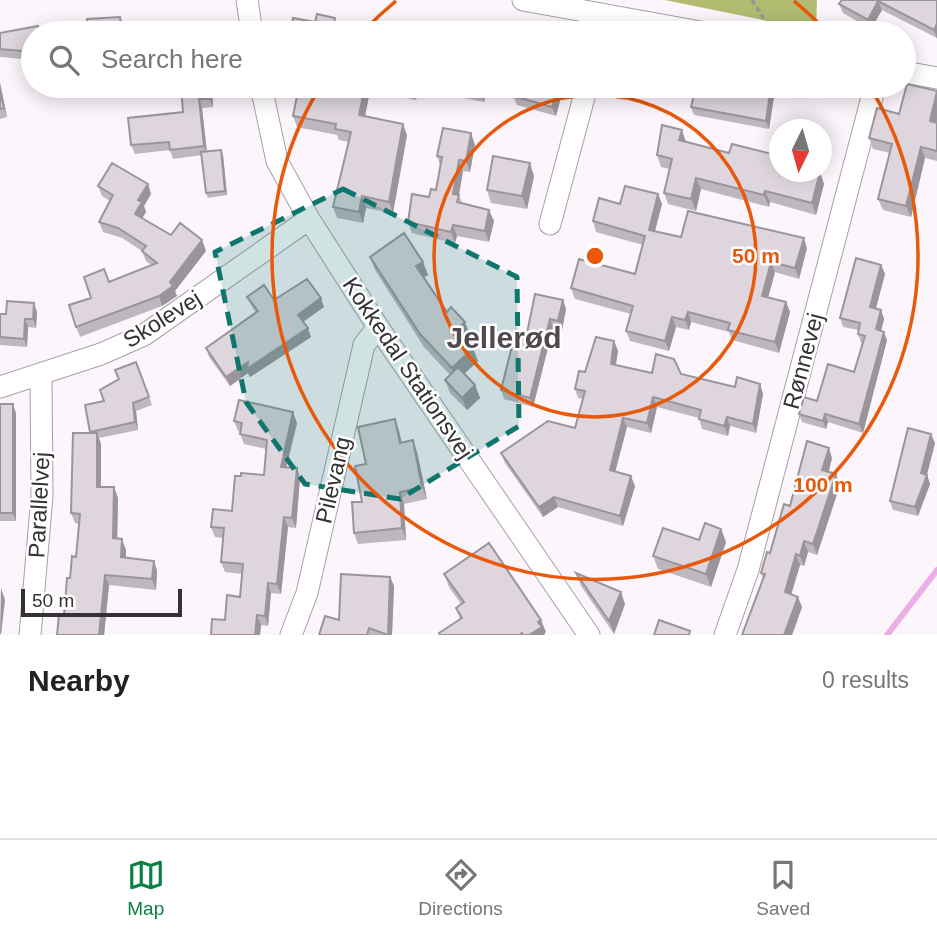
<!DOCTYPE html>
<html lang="en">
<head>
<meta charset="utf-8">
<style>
	:root { --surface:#fff; --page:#f2f2f2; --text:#222; --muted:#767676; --line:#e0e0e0; --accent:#0b8043 }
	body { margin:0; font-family:Helvetica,sans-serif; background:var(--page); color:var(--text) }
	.compass { position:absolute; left:769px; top:119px; width:63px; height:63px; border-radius:50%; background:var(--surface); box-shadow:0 4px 18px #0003; rotate:185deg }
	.scale { position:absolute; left:21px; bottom:18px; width:161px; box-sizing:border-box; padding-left:7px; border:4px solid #353235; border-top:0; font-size:19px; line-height:24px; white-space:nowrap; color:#353235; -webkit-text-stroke:5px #fff; paint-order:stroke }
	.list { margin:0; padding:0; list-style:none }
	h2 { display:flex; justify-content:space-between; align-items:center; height:91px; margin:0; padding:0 28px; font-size:30px }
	h2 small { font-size:23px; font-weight:400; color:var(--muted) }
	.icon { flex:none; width:38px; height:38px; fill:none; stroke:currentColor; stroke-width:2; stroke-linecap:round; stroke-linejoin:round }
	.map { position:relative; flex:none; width:937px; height:635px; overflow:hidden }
	.search { position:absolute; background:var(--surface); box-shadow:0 4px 18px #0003; left:21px; right:21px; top:21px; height:77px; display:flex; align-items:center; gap:18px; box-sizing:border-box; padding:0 24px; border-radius:38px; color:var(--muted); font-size:26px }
	.sheet { height:203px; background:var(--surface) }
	nav { display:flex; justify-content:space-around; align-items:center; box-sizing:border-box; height:98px; border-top:2px solid var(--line); background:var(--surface); font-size:19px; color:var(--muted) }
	nav a { display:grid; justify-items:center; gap:4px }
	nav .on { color:var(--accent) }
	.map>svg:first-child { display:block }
</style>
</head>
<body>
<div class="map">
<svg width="937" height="635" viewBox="0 0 937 635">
	<rect width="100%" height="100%" fill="#fdf5fc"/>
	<path fill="#b2bc71" d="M665,0h152l-1,31z"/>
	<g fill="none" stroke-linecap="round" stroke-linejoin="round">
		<path stroke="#ebafe6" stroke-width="6" d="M887,635l50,-65"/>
		<g stroke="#a8a0a7" stroke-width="23">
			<path id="minor" d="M247,0l5,33
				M523,0l183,33
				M904,72l33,6
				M261,86l16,75 32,58 69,108 211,308
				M550,224l37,-138
				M0,387l101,-33 43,-19 165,-116
				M30,635l12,-139 -1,-121
				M291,635l16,-42 57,-248 14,-18
				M725,635l23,-65 127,-484"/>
		</g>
		<path stroke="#9b959a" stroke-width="3.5" stroke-dasharray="5 3.5" stroke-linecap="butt" d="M752,0l21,33"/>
		<use href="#minor" stroke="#fff" stroke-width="21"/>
	</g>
	<path fill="#bfb7be" d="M842,0h95v38l-55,-28 -11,19 -28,-16 -4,-9z
		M0,33h33v27l-33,-3z
		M0,83l7,34 -7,2z
		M82,86h45l1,6 -43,3z
		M177,86h35l1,21 -11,1 5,43 14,-1 2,5 4,40 -19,3 -2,-5 -4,-38 -29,4 -3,-9 -35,4 -4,-9 52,-33 -2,-24h-3z
		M299,86h188l-3,16 -66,-13 -2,11 -46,-9 -5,25 42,19 -14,78 -27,-5 -3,15 -26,-5 -4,-11 16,-65 -10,-2 -2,-5 -40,-8 -4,-11z
		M564,86l-8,30 -39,-11 -4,-9z
		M715,88l60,2 -6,39 -75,-14 -3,-8z
		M937,91v70l-12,-3 -14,59 -28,-7 -5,-11 12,-46 -17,-4 -4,-11 30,-24z
		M686,142l94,30h40l4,12 -8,31 -46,-13 -1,5 -68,-18 -5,22 -28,-7 -4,-11 6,-24 -9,-2 -4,-12z
		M475,145l-5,27 -7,-1 -4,24 3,8 32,18 -5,21 -32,-6 -2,7 -43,-10 -4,-11 28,-32 4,-25 -3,-9z
		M534,176l-7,33 -36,-6 -4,-13z
		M148,184l3,10 -7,12 2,6 -4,6 29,17 31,5 4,11 -31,40 2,5 -15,10 -82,31 -4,-10 15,-29 18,-16 42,-17 -5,-4 -4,-10 -20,-13 -19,-6 -4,-10 11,-21 -8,-5 -4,-10z
		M658,194l4,10 -7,28 26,5 126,11 -8,31 -24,-7 -7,25 18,5 4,10 -11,41 -47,-13 -3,-8 -38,-10 -2,8 -13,-3 -7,24 -39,-10 -4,-10 5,-17 -56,-15 -4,-11 64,-14 8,-29 -47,-13 -3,-11 27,-17z
		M370,257l53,5 5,13 -4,2 23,35 23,23 -5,4 13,22 -14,13 11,11 5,13 -13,12 -17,-17 -5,-13 5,-5 -26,-28 -49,-77z
		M881,265l4,9 -10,35 6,1 3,9 -3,12 6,9 -24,93 -35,-11 -2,7 -24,-7 -3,-8 18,-13 37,-29 9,-29h-2l-3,-9v-4l-15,-3 -3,-9z
		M247,297l77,10 -21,15 8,15 -61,40 -2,-4 -18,13 -21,-29 -3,-9 50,-35 -5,-8z
		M563,300l3,9 -4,21 -9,-2 -20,79 -29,-8 -3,-9 26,-57z
		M37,312l-1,16 -8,-1 -1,20 -27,-2v-31z
		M614,341l4,10 -2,14 36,8 29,1 54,13 25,-3 3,10 -7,39 -26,-7 -2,10 -26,-7 -3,-11 -42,-11 -6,26 -24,-6 -12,45 20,14 -12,40 -65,-19 -15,10 -38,-54 -4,-10 74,-25 8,-29 -5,-1 -3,-9 10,-17z
		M136,362l16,43 -16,6 2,19 -39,8 2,6v43l17,11 -1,40 9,12v8l28,3 3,10 -1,19 -47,-5 -5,50h-47l7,-20 6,-37 6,-21 3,-33 -4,-1 -4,-10 20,-80 -6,-28 19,-4 14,-22z
		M0,404l16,9v108h-16z
		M395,419l4,12 3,12 15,9 10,47 -23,5 2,36 -48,4 -4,-11 8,-31 4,-38z
		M234,421l63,2 -11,44 11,1 3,10 -4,50 -8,-1 -7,67 -10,-1 -3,33 -7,-1 -1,10h-49l14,-15 15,-23 2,-23 -17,-2 -4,-10 2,-24 -8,-1 -4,-10 21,-16 9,-35 23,-1 2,-26 -22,-5 -4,-10v-2l-2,-1z
		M935,443l-8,32 3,9 -12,32 -25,-6 -3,-9z
		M832,458l-3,14 11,13 -23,70 -9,-3 -4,14 -4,-1 -9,29 11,13 -10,28h-50l21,-56 -2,-6 9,-20 20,-47z
		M721,529l5,13 -15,45 -53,-18 -5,-13 46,-16z
		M576,573l49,31 -11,30 -33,-48z
		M444,574l102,58 -2,2 1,1h-105l20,-16 -4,-11 5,-4 -12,-17z
		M390,577l4,9 -2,49h-73l20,-15z"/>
	<path fill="#9b959b" d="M878,1l4,9 -11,19 -3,-9z
		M120,17l4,8v8h-2z
		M937,24v15l-3,-9z
		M0,83l7,34 -3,-9 -4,-17z
		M209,86h3l1,21 -3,-8z
		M365,86h3l2,5 -7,35 -4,-11z
		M413,86h4l1,3 -2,11 -4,-12z
		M481,86h6l-3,16 -4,-11z
		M558,86h6l-8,30 -4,-9z
		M771,86h2l2,4 -6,39 -3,-8z
		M937,93v27l-3,12 -4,-11z
		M199,99l3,9 5,46 -3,-8z
		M403,124l4,11 -14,78 -4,-11z
		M682,130l4,12 -7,-2z
		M471,133l4,12 -5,27 -4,-11z
		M921,147l4,11 -14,59 -5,-11z
		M221,150l2,5 4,40 -2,-4z
		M459,160l4,11 -6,34 -4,-11z
		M530,163l4,13 -7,33 -5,-13z
		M820,172l4,12 -8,31 -4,-12z
		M696,178l5,11 -5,22 -5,-12z
		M148,184l3,10 -7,12 2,6 -7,12 -4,-10 3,-14z
		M765,191l5,11 -1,5 -5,-12z
		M658,194l4,10 -10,37 -3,-11z
		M362,196l4,12 -3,15 -4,-11z
		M489,210l5,11 -5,21 -4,-11z
		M453,225l4,11 -2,7 -4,-11z
		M804,238l3,10 -8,31 -4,-11z
		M202,240l4,11 -31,40 2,5 -15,10 -3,-10z
		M423,262l5,13 -7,4 -5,-13z
		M771,262l4,10 -9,34 -4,-10z
		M881,265l4,9 -11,42 -4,-9z
		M321,298l3,9 -23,16 -3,-8z
		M563,300l3,9 -4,21 -4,-9z
		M786,302l4,10 -11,41 -4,-11z
		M34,303l3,9 -1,16 -3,-9z
		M881,310l3,9 -5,19 -3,-9z
		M688,312l3,10 -2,8 -4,-10z
		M672,317l4,10 -7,24 -4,-10z
		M25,319l3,8 -1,20 -3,-8z
		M550,319l3,9 -20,79 -3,-9z
		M465,322l5,13 -9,8 -5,-13z
		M308,328l3,9 -61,40 -2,-4 -18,13 -4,-9 22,-15z
		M884,332l3,8 -24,93 -4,-9z
		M614,341l4,10 -4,22 -3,-9z
		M473,348l5,13 -22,20 -4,-13z
		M760,384l3,10 -7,39 -3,-9z
		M475,385l5,13 -13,12 -5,-12z
		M653,397l4,10 -6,26 -4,-10z
		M133,403l3,8 2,19 -3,-8z
		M13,404l3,9v108l-3,-8z
		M293,412l4,11 -13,54 -3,-10z
		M825,414l3,8 -2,7 -3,-8z
		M727,417l3,9 -2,10 -4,-10z
		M623,418l4,9 -14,53 -3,-10z
		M395,419l4,12 5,23 -4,-11z
		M97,433l4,11v54l-4,-11z
		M931,434l4,9 -9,35 1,-3 3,9 -12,32 -3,-9 6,-34z
		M413,440l4,12 10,47 -5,-12z
		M829,448l3,10 -6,23 -4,-11z
		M297,468l3,10 -4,50 -4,-10z
		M836,474l4,11 -23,70 -4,-11z
		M631,476l4,10 -12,40 -3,-10z
		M114,487l4,11 -1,51 -4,-11z
		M400,492l4,12 2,36 -4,-12z
		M554,497l4,10 -15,10 -4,-10z
		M284,517l4,10 -7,67 -4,-10z
		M721,529l5,13 -15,45 -5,-13z
		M122,539l4,11 -1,18 -4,-11z
		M804,541l4,11 -4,14 -4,-10z
		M796,554l4,11 -11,37 -4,-10z
		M154,561l3,10 -1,19 -4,-11z
		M105,575l4,10 -5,50h-5z
		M390,577l4,9 -2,49h-4z
		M268,583l3,10 -3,33 -3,-10z
		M1,588l4,12 -4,35 -1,-2z
		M621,592l4,12 -11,30 -5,-13z
		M798,597l4,10 -10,28h-8z
		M257,615l4,10 -1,10h-5z
		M541,620l5,12 -2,2 1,1h-16l9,-13z"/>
	<path fill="#ded5dd" stroke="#9b959b" stroke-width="2" d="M842,0h95v24l-3,6 -56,-29 -10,19 -29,-16z
		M317,14l18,4 -1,7 40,8h-83l2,-15 22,4z
		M120,17l2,16h-34l-1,-14z
		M38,26l1,7h-6v19l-33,-3v-16z
		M907,84l30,7 -7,30 7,2v28l-16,-4 -15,59 -28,-7 14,-55 -23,-6 8,-30 22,6z
		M181,86h28l1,13h-11l5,47 -34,4 -1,-8 -38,3 -3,-27 55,-6z
		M299,86h66l-6,29 44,9 -14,78 -27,-6 -3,16 -26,-5 18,-75 -16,-3 1,-5 -43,-8z
		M399,86h14l-1,2z
		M453,86h28l-1,5z
		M516,86h42l-6,21 -39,-11z
		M696,86h9l10,2v-2h56l-5,35 -75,-14z
		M0,91l4,17 -4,1z
		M662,125l20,5 -3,10 50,13 3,-9 48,12v16h40l-8,31 -47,-12 -1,4 -68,-17 -5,21 -27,-6 8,-34 -15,-4z
		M443,128l28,5 -5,28 -7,-1 -6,34 6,1 -2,7 32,8 -4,21 -32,-6 -2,7 -43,-10 4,-28 17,3 2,-8 5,1 6,-33 -5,-1z
		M221,150l4,41 -19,2 -5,-41z
		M493,156l37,7 -8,33 -35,-6z
		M112,163l36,21 -10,16 4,2 -7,12 36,21 9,-12 22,17 -32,42 3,4 -14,10 -83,31 -7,-22 22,-7 -7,-21 20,-8 5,13 48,-19 -15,-12 4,-5 -28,-18 -19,-6 14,-27 -15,-9z
		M625,186l33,8 -9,36 32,7 7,-26 116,27 -9,30 -24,-6 -9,34 24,6 -11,40 -47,-12 2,-7 -42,-11 -3,8 -13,-3 -7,24 -39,-10 7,-25 -62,-18 8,-29 56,15 10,-38 -52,-15 6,-23 21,6z
		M404,233l19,29 -7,4 31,46 4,-5 14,15 -9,8 17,18 -21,20 -32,-34 -50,-77z
		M856,258l25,7 -11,42 11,3 -5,19 8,3 -25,92 -34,-10 -2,7 -24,-7 5,-17 13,4 11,-37 26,8 11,-36 -7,-2 2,-11 -20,-5z
		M307,279l14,19 -23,17 10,13 -61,41 1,-7 -22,15 -20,-29 52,-37 -11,-14 17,-12 10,15z
		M535,294l28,6 -5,21 -8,-2 -20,79 -29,-8 15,-60 11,3z
		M7,301l27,2 -1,16h-8l-1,20 -24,-2v-23h6z
		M596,337l18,4 -3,23 41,9 4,-19 18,5 7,15 54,13 2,-10 23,7 -7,40 -26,-7 -3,9 -25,-7 2,-9 -48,-13 -6,26 -24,-5 -13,52 21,6 -11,40 -66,-19 -15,10 -38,-54 47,-32 27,7 10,-37 -10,-2 4,-18 6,1z
		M136,362l13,35 -16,6 2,19 -45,10 -5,-27 19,-4 -4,-11 19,-11 -4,-9z
		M458,367l17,18 -13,13 -17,-18z
		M239,400l54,12 -12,55 16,1 -5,50 -8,-1 -7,67 -9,-1 -3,33 -8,-1 -2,20h-44l1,-16 13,1 2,-25 13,2 3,-33 -22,-2 3,-34 -13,-1 2,-18 19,2 3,-35h6v-3l23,2 3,-35 -27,-6 2,-11 -8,-2z
		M0,404h13v109h-13z
		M395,419l5,24 13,-3 9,47 -22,5 2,36 -48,5 -2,-31h10l-7,-36 11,-2 -8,-37z
		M908,428l23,6 -10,39 6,2 -12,32 -25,-6z
		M73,433h24v54h17l-1,51 9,1 -1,18 33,4 -2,18 -47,-4 -6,60h-42l2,-20h5l3,-37h3l2,-22 4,1 4,-43 -9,-1z
		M807,441l22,7 -7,22 14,4 -23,70 -9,-3 -4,15 -4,-2 -11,38 13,5 -14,38h-42l23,-61 -4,-1 6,-21 3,1 14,-49 6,2z
		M705,523l16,6 -15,45 -53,-18 10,-28 36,12z
		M489,543l52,77 -3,2 4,5 -13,8h-6l-1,-2 -3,2h-79l-1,-2 23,-15 -6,-10 8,-6 -20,-28z
		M576,573l45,19 -12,29z
		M341,574l49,3 -2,58 -19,-7 -2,7h-48l6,-19 14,4z
		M659,620l31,11 -1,4h-35z"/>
	<path fill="#0f766e" fill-opacity="0.2" stroke="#0f766e" stroke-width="5" stroke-dasharray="14 9" stroke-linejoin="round" d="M343,189l174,88 2,149 -119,73 -95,-15 -59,-82 -31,-150z"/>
	<g fill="none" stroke="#e8590c" stroke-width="3.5">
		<circle cx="595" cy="256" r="161"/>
		<path d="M363 32A323 323 0 0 1 396 1M794 1A323 323 0 0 1 827 32M870 87A323 323 0 1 1 320 87"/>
	</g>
	<g text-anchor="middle" stroke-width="5" stroke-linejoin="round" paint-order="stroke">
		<g font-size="23" fill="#353235" stroke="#fff">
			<text transform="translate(162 319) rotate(-32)" y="8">Skolevej</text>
			<text transform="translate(803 361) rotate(-75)" y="8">Rønnevej</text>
			<text transform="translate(408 368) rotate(56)" y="8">Kokkedal Stationsvej</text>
			<text transform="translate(333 480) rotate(-77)" y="8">Pilevang</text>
			<text transform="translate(39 505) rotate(-87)" y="8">Parallelvej</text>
		</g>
		<g font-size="30" font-weight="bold" fill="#50494f" stroke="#fff">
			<text x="504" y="348">Jellerød</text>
		</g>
	</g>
	<circle cx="595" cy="256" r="10" fill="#e8590c" stroke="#fff" stroke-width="3.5"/>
	<g font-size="21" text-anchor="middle" font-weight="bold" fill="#e8590c" stroke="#fff" stroke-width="5" stroke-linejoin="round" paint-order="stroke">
		<text x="756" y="263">50 m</text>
		<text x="823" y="492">100 m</text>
	</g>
</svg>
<svg class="compass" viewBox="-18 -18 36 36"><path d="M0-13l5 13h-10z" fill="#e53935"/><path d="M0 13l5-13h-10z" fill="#767676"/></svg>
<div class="scale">50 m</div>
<div class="search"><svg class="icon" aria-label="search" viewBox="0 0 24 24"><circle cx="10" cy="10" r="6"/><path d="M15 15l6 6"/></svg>Search here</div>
</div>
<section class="sheet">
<h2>Nearby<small>0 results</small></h2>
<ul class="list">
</ul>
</section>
<nav>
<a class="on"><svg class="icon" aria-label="map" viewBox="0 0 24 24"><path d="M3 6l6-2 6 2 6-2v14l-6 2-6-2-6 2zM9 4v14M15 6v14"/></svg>Map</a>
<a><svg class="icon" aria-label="directions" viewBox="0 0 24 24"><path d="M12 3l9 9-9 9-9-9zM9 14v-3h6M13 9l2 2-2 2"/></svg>Directions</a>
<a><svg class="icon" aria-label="saved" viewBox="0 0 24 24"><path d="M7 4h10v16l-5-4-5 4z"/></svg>Saved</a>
</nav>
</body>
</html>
